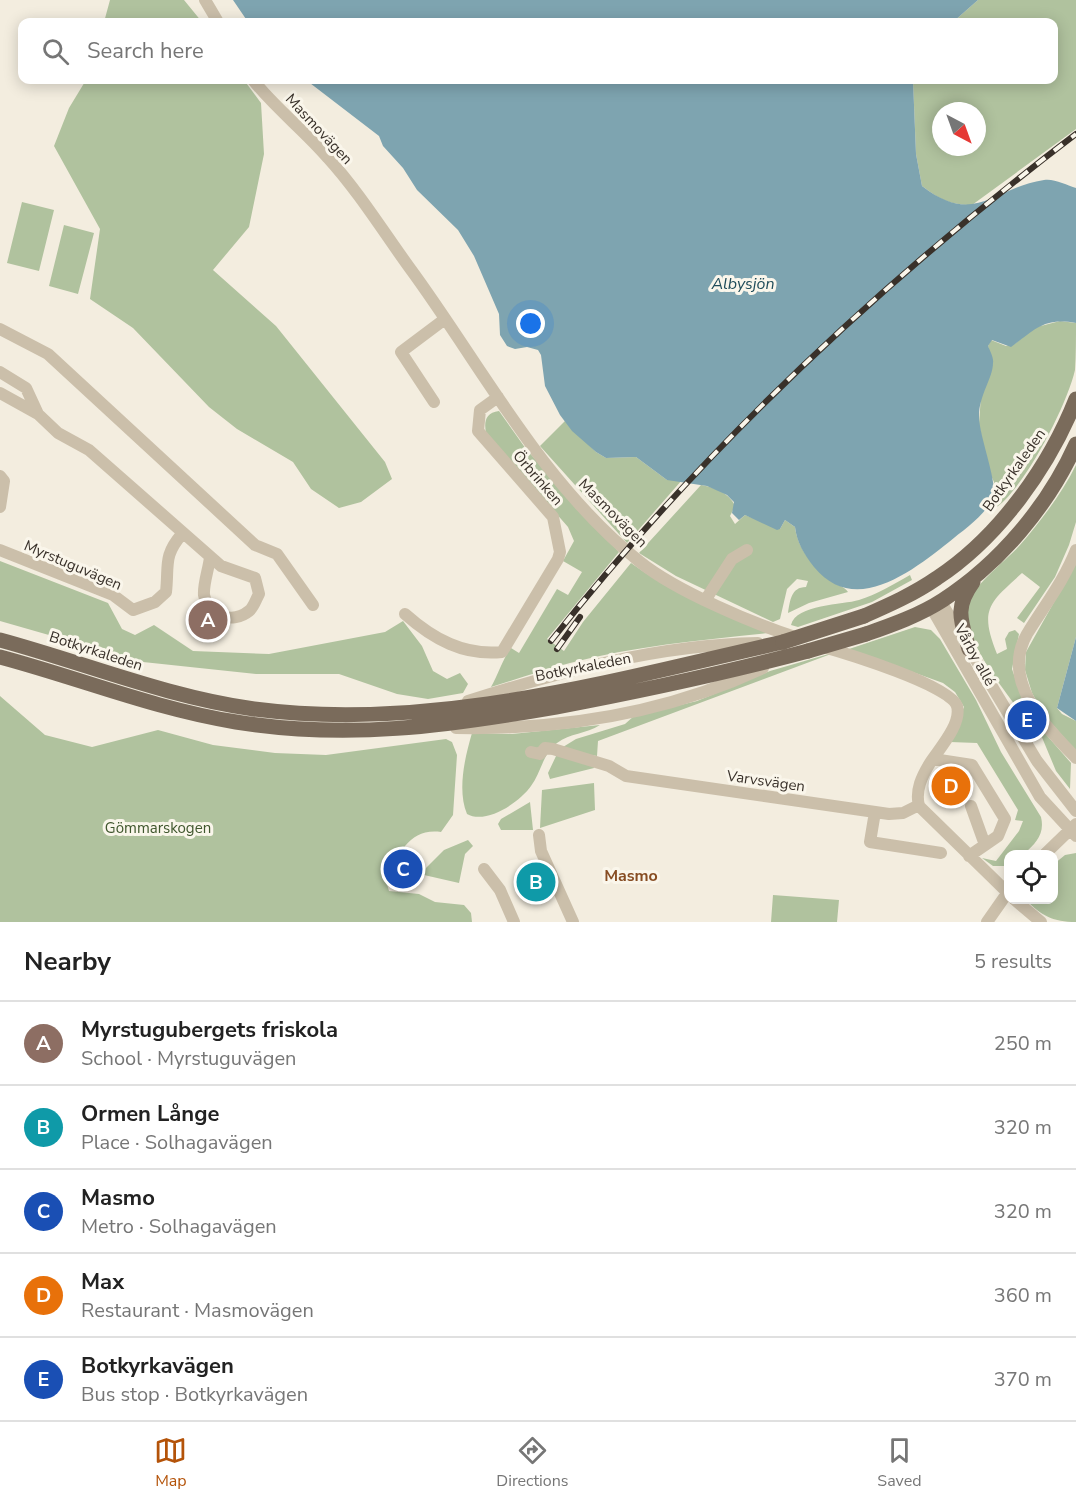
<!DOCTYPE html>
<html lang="en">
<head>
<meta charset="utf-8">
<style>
	:root { --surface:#fff; --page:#f6f6f6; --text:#222; --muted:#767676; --line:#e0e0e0; --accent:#b45309 }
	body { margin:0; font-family:"Nunito Sans",sans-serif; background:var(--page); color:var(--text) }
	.controls { position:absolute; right:18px; bottom:18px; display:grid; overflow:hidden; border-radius:12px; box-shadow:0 3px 15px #0003 }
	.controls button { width:54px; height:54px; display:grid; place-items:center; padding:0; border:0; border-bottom:2px solid var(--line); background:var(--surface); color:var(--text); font:30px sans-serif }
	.compass { position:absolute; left:932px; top:102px; width:54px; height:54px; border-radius:50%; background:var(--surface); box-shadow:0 3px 15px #0003; rotate:139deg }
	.you { position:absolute; left:531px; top:324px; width:21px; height:21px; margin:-15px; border:4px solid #fff; border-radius:50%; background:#1a73e8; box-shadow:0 0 0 9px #1a73e833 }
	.badge { display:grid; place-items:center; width:39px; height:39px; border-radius:50%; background:var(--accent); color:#fff; font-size:20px; font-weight:700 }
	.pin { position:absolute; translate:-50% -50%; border:3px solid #fff; box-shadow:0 2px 6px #0006 }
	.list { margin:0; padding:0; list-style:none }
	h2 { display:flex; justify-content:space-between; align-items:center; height:78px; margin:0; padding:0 24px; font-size:26px }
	h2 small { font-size:20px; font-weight:400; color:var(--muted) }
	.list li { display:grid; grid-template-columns:39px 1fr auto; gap:18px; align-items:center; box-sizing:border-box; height:84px; padding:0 24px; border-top:2px solid var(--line) }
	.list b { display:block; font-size:22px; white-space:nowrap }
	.list p { margin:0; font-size:20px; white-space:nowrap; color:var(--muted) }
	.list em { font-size:20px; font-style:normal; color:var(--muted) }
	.icon { flex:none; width:33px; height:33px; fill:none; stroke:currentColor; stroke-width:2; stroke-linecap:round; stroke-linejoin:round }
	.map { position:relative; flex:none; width:1076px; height:922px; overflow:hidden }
	.search { position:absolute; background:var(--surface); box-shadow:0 3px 15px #0003; left:18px; right:18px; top:18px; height:66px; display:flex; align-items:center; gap:15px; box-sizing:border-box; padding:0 21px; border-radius:12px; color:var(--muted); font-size:22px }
	.sheet { height:498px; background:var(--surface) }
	nav { display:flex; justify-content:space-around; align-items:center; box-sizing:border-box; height:84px; border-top:2px solid var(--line); background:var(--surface); font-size:16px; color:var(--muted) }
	nav a { display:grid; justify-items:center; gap:3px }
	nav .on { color:var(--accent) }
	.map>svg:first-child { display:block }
</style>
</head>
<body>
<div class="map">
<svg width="1076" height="922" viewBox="0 0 1076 922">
	<rect width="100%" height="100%" fill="#f3eddf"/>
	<path fill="#b0c29e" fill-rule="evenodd" d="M110,0h74l18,22h-98z
		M978,0h98v129l-104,76c-22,0 -33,-6 -50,-19l-6,-32 -3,-74h141v-58h-101zM941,111h36v36h-36z
		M86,80h158l17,23 3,51 -15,73 -36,43 63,56 109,136 7,17 -31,23 -22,6 -28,-19 -18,-27 -56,-33 -28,-22 -76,-79 -43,-29 10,-70 -46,-83 15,-38z
		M22,202l32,8 -15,61 -32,-8z
		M64,225l30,8 -16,61 -29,-8z
		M1060,321l16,2c0,15 0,32 -1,47 -8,35 -51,120 -81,139l-3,-7 3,-20 -6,-13 -9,-45 2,-29 11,-26 -4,-23 3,-6 15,6 10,-3 17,-15z
		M499,411l27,38 93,103 -72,87 17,12 19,-29 48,-59 16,11 122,59c-67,7 -134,13 -199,30 -27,7 -53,16 -79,24 7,-12 13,-31 20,-39l8,5 38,-64 11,6 14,-23 -19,-11 11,-20 -6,-14 -82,-94c-2,-11 -1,-20 13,-22z
		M565,421l31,31 10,6 30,-1 31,23h15l-55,63 -87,-97z
		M1076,465v57l-7,23 -14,32 -31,46 -7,-5 23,-31 -18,-14c-33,30 -43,36 -25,81l10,-5 -2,-10 4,-7 6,-2 4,4 -7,35 12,35 -6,5c-17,-24 -56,-71 -51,-102 3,-20 40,-47 53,-62 21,-24 42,-52 56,-80z
		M701,485c12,2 29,8 34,21l-5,10 5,8 10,-9 35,14 5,-9 10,7c3,24 19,39 38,55 5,4 11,4 15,10l-39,11 -21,10c2,-12 3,-26 18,-26l2,-6 -11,-2 -10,10 -7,30 -7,3 -97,-46 -37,-23z
		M0,561l108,42 14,26 13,6 19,-10 39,26 76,3 116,-22 18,-11 19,25 11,25 14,8 13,-6 8,11 -5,9 -35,6 -31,-5 -58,-20h-83l-113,-12 -143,-41z
		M1076,563v74l-19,71 5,6 14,7v30l-30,-34 -14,-24 -7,-23 1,-18z
		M910,575l2,5 -40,22 -74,25 -7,-2c5,-21 52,-20 68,-25 17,-5 35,-16 51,-25z
		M915,627l16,3 9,9 36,61 25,52 40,65c4,17 -5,26 -17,37h-16v12h-15l-11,-8 14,3 23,-30 4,-10 -8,-1 3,-10 -41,-67 -27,-1 14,-35 -9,-15 -12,-9 -94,-34z
		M839,651l-241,90 -1,15 -20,-3 -14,-6 13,-8 49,-15 9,-8 63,-15 73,-30z
		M0,696l45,39 47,12 66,-17 55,15 62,8 51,2 120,-16 6,3 5,13 -4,60 -12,17c-32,-4 -40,21 -56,45l4,14 30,3 16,8 29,3 7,8 1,9h-472z
		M1036,723l35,40 -1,26 -14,-18z
		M600,725c-14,9 -30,8 -43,18 -14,10 -16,30 -26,43 -11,16 -45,39 -64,28 -10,-24 -2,-57 5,-81l40,1z
		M557,754l36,10 1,4 -44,11 -2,-6z
		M594,783l1,27 -55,18 2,-38z
		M530,802l3,28h-32l-3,-6 3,-5z
		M468,840l5,6 -8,8 -6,29 -35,-8 -1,-4 21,-21z
		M1076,853v69c-23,0 -34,-6 -50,-22h28v-36l11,-9z
		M773,895l66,5 -2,22h-66z"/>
	<path fill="#7ea4b0" d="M233,0h745l-25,22h-705z
		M306,80h607l3,74 6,32c53,41 70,2 122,-6 9,-2 23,5 32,8v135c-33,-6 -41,7 -65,24l-19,-7 -4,6c2,5 6,12 5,17 0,15 -14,32 -14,53 0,20 19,67 14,80 -5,18 -30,34 -44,46 -37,29 -94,75 -135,25 -10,-13 -17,-24 -19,-40l-10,-7 -5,9 -3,1 -32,-15 -6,5 -7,-7 2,-11 -7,-7 -20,-9 -40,-6 -31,-23 -30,1 -10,-6 -24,-21 -12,-16 -15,-29 -4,-31 -3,-5 -11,-3 -12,2 -8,-3 -7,-11 -1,-21 -25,-58 -16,-26 -41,-40 -14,-22 -20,-22 -4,-10z
		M1076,637v84l-19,-13z"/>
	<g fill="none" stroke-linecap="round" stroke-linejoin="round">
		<path stroke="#cbbfaa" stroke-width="12" d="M205,0l13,22
			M253,80c22,28 51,50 75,78 30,33 55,73 81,109 73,99 132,216 231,295 36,29 114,62 158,76
			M0,329l48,25 207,191 22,9 36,51
			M0,372l26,16 12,26 20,19 31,17 132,116 34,12 4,16c-3,5 -5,13 -10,17 -16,13 -41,6 -45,-16 -1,-11 5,-27 6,-38
			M0,393l38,21
			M434,402l-33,-50 44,-33
			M0,476l4,5 -4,26
			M0,550l113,45 20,15 22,-8 11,-10c3,-27 -3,-36 16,-58
			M1076,550c-12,31 -32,56 -49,84 -27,47 19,93 49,124
			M706,599l26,-40 15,-9
			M941,602l96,159 39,50
			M931,607l109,190 36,39
			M405,614c28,25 59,42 97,38l56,-93 2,-7 -7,-35 -75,-86 2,-21 18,-13
			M820,646c25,7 130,39 137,60 5,18 -18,43 -27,57 -8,13 -15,27 -11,43l89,87
			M468,701c95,-30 189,-56 290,-58
			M456,728c105,2 211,-15 307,-60
			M531,752l9,2 5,-6 8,1 56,17 17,10 263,38 14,-1 16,-8
			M933,759l39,6 33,54 -7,17 -13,9
			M875,812l-5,30 71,11
			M539,835l2,16 32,71
			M1045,854l31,-30
			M969,856l16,-11 -14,-39
			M484,869l16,21 14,32
			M1015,900l26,22
			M987,922l21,-30"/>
		<path stroke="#7a6b5b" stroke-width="15" d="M864,616c25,-11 50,-22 73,-38 62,-41 112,-111 139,-179
			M866,634c26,-9 54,-19 77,-34 57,-37 105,-94 133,-156
			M0,640c85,23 167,57 254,69 178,23 357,-28 529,-67
			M969,649c-8,-28 -15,-41 4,-67
			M0,657c79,21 155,52 236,65 112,18 210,4 320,-15 85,-16 169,-34 252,-56"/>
		<g stroke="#39312a" stroke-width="6">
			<path id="rail" d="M551,641c152,-192 330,-359 525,-507
				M557,649l23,-32"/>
		</g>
		<use href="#rail" stroke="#faf6eb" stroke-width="4" stroke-dasharray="11" stroke-linecap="butt"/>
		<path stroke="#7a6b5b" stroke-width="15" d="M783,642l81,-26
			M808,651l58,-17"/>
	</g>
	<g text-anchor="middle" stroke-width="6" stroke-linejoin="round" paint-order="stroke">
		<g font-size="15" fill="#39312a" stroke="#faf6eb">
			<text transform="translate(319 129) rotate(47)" y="5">Masmovägen</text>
			<text transform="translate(1014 470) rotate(-55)" y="5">Botkyrkaleden</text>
			<text transform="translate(538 478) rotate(49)" y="5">Örbrinken</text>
			<text transform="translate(613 513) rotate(45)" y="5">Masmovägen</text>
			<text transform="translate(73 565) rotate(23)" y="5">Myrstuguvägen</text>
			<text transform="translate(96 651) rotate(18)" y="5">Botkyrkaleden</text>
			<text transform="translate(975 655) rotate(61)" y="5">Vårby allé</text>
			<text transform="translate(583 667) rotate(-11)" y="5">Botkyrkaleden</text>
			<text transform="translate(766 781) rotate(8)" y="5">Varvsvägen</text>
		</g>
		<g font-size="15" fill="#40572e" stroke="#faf6eb">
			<text x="158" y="833">Gömmarskogen</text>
		</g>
		<g font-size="16" font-style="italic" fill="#1f4c5a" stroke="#faf6eb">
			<text x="743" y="289">Albysjön</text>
		</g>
		<g font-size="16" font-weight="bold" fill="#874d23" stroke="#faf6eb">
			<text x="631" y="881">Masmo</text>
		</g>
	</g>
</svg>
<div class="controls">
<button><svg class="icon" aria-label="locate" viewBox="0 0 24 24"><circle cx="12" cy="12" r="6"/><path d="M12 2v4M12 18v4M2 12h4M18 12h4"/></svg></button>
</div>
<svg class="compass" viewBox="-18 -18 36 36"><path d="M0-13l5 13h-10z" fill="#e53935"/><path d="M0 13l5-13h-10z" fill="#767676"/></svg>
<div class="you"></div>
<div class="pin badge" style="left:208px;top:620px;background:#8d6e63">A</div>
<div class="pin badge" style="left:536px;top:882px;background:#0f9aa8">B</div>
<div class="pin badge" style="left:403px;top:869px;background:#1a4fb4">C</div>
<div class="pin badge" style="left:951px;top:786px;background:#e8710a">D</div>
<div class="pin badge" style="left:1027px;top:720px;background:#1a4fb4">E</div>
<div class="search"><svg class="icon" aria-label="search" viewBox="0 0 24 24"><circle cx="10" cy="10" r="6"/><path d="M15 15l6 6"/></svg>Search here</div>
</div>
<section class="sheet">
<h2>Nearby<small>5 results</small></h2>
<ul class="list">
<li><span class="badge" style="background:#8d6e63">A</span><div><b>Myrstugubergets friskola</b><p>School · Myrstuguvägen</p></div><em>250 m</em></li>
<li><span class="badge" style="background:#0f9aa8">B</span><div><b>Ormen Långe</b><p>Place · Solhagavägen</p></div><em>320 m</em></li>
<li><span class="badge" style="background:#1a4fb4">C</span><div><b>Masmo</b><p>Metro · Solhagavägen</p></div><em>320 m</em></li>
<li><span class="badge" style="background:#e8710a">D</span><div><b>Max</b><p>Restaurant · Masmovägen</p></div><em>360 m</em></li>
<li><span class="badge" style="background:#1a4fb4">E</span><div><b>Botkyrkavägen</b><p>Bus stop · Botkyrkavägen</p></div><em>370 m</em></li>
</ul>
</section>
<nav>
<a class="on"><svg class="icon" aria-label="map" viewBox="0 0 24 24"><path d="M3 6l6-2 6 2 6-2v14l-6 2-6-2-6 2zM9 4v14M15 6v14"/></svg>Map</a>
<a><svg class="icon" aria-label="directions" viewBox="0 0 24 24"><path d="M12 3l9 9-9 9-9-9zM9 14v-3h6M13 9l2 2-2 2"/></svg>Directions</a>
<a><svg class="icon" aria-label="saved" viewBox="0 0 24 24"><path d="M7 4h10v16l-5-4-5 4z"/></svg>Saved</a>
</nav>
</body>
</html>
